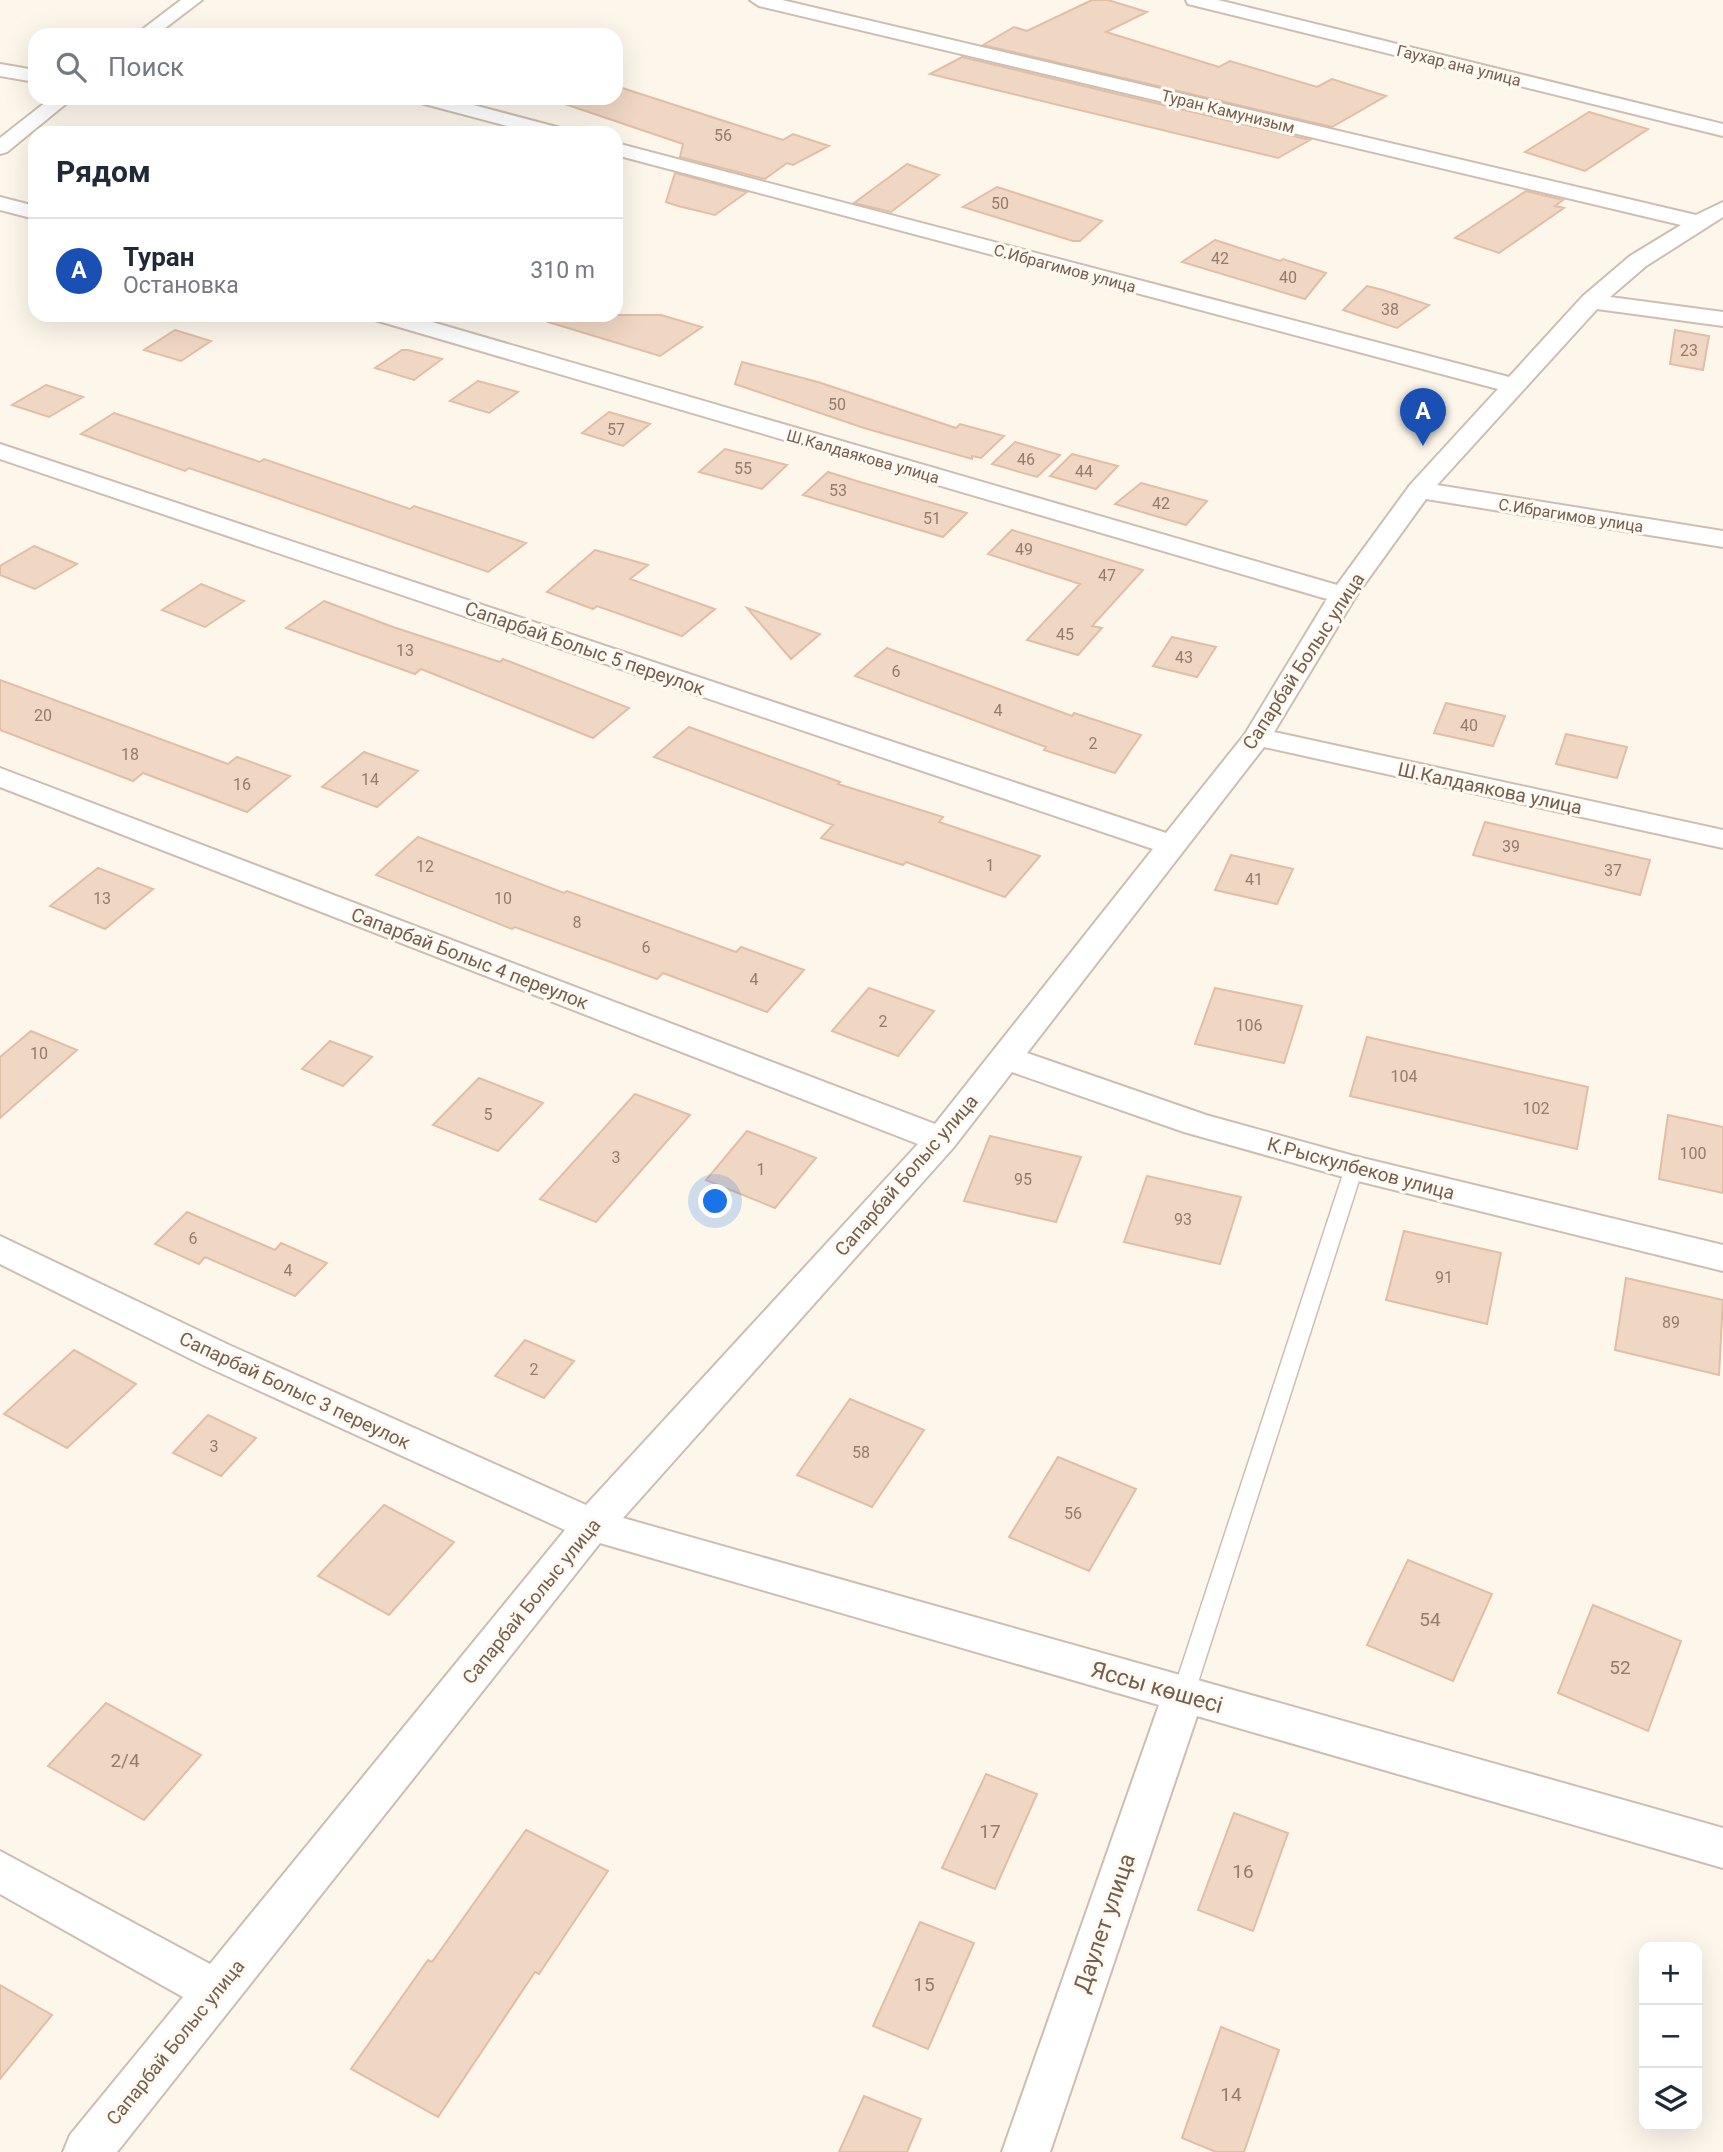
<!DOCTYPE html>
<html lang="ru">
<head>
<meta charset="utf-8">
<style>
	:root { --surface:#fff; --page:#f2f2f3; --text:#1f2937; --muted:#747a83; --line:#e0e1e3; --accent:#2563eb }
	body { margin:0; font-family:Roboto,sans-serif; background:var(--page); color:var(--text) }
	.controls { position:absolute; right:21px; bottom:21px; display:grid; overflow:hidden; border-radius:14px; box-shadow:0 7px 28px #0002 }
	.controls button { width:63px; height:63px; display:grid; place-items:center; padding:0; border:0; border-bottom:2px solid var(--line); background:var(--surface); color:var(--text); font:35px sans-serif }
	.you { position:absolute; left:716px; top:1202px; width:24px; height:24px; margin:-18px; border:5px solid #fff; border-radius:50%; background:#1a73e8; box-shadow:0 0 0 10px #1a73e833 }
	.badge { display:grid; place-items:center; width:46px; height:46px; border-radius:50%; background:var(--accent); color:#fff; font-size:23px; font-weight:700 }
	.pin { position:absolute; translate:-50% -58px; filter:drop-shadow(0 2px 4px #0008) }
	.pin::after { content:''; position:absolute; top:37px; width:24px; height:21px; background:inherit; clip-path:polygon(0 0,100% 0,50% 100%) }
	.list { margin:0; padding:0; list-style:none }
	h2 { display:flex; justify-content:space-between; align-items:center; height:91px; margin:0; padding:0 28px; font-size:30px }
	h2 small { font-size:23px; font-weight:400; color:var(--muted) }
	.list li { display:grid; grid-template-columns:46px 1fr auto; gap:21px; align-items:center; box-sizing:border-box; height:105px; padding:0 28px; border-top:2px solid var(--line) }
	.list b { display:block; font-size:26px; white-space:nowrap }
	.list p { margin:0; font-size:23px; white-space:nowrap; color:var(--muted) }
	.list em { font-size:23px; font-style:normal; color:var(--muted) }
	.icon { flex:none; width:38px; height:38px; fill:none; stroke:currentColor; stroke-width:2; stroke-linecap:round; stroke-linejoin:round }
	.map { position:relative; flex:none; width:1723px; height:2152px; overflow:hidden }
	.search { position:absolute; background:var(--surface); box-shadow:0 7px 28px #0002; left:28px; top:28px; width:595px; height:77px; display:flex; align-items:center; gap:18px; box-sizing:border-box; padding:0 24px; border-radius:21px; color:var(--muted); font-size:26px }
	.panel { position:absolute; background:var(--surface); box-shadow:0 7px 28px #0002; left:28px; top:126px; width:595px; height:196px; border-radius:21px }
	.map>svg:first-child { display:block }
</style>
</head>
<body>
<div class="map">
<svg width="1723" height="2152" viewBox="0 0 1723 2152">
	<rect width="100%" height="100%" fill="#fcf6eb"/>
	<path fill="#f0d7c4" stroke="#e1bea5" stroke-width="2" d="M1092,0h16l39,12 -41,20 113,35 11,-6 87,26 15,-8 54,17 -54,31 -349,-82 31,-18 13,4z
		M962,57l348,83 -32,18 -348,-84z
		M616,86l167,54 10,-6 36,12 -36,19 -6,-2 -22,16 -85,-22 3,-13 -121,-41 1,-5h53z
		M1589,112l59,17 -63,42 -60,-19z
		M907,164l32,11 -48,37 -37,-9z
		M675,173l72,19 -32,23 -37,-9 -12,-4z
		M997,187l105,34 -22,20h-7l-110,-34z
		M1526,191l37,9 -8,6 9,2 -65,45 -44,-15z
		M1215,240l65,21 3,-2 43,14 -21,26 -123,-37z
		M1367,286l16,4 46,15 -32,23 -54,-18z
		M549,315h112l41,12 -42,29 -112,-34z
		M175,330l36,11 -30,20 -37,-11z
		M1675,330l34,6 -6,34 -33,-6z
		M402,350h6l34,9 -28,21 -39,-12z
		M742,362l76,20 138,46 4,-4 44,12 -23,22 -9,-2v3l-108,-31 -129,-44z
		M478,381l40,11 -29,21 -39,-12z
		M46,385l37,12 -34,20 -37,-12z
		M609,412l41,12 -27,22 -41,-13z
		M114,413l146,49 4,-3 146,50 4,-3 112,37 -38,29 -217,-76 -82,-28 -4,3 -104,-37z
		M1015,442l45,13 -23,22 -45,-13z
		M725,449l62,16 -25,24 -63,-17z
		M1072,454l46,12 -22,23 -46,-13z
		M828,472l32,10 107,31 -24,24 -140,-42z
		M1141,483l66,18 -21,24 -71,-21z
		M1012,530l131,40 -51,56 10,2 -24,27 -51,-15 53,-56 -92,-30z
		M34,546l43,18 -42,25 -35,-14v-9z
		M595,550l53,15 -18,14 85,30 -33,27 -85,-30 -4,3 -46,-17z
		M201,584l43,17 -39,26 -43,-17z
		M324,601l69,26 107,35 3,-3 126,49 -36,30 -172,-69 -6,5 -129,-46z
		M747,608l73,26 -29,25z
		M1172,637l44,10 -19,30 -44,-11z
		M887,648l185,68 2,-3 67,22 -26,38 -71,-23 2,-3 -191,-71z
		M0,680l228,84 9,-7 53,19 -43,36 -104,-39 -10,8 -133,-51z
		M1446,703l59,13 -12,30 -59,-13z
		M689,727l151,55 -2,2 105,33 -4,5 101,34 -35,41 -99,-35 -3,3 -82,-27 12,-13 -179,-68z
		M1566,734l61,13 -10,31 -61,-14z
		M364,752l54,19 -41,36 -55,-20z
		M1485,822l165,38 -10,35 -167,-40z
		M418,837l146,56 3,-2 169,61 5,-5 63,23 -37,42 -104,-39 -6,6 -142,-52 -3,2 -136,-54z
		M1231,855l62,14 -16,35 -62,-14z
		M98,868l55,21 -48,40 -55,-23z
		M869,988l65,23 -36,45 -66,-25z
		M1215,988l87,18 -18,57 -89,-19z
		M31,1031l46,19 -77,68v-61z
		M1367,1037l221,50 -11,62 -227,-53z
		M330,1041l42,16 -29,29 -41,-17z
		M479,1078l64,25 -45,48 -65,-26z
		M635,1094l55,21 -94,107 -56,-23z
		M1668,1115l55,12v66l-64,-14z
		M747,1131l69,27 -41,50 -69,-28z
		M990,1136l91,21 -25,65 -92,-21z
		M1147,1176l94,21 -21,67 -96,-22z
		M187,1212l88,38 6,-7 46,20 -32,33 -90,-39 -6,7 -44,-20z
		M1404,1231l97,22 -14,71 -101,-24z
		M1626,1278l97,22 -4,75 -104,-25z
		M525,1340l49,21 -30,37 -49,-22z
		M74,1350l62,34 -69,64 -63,-34z
		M850,1399l74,31 -52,77 -75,-32z
		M208,1415l48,23 -35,38 -48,-23z
		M1058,1457l78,32 -47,82 -80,-34z
		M384,1505l70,37 -65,73 -71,-39z
		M1408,1560l84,34 -39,87 -86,-36z
		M1593,1605l88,36 -33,90 -90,-38z
		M106,1703l95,52 -57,65 -96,-54z
		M986,1774l51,20 -42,95 -53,-21z
		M1234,1813l54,20 -35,98 -55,-21z
		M526,1830l82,41 -69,103 -4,-2 -97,145 -87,-48 77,-109 4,2z
		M920,1922l54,21 -46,106 -55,-23z
		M0,1985l52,30 -52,64z
		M1221,2027l58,23 -35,102h-28l-34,-14z
		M864,2096l57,23 -14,33h-68z"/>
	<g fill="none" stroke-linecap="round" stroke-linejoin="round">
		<g stroke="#cebeb1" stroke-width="3">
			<path id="service" d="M1354,1162l9,6 -169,527 -3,7 -8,2 -8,-2 -3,-7 173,-527z"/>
		</g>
		<g stroke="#cebeb1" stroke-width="4">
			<path id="minor" d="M181,0h21l-46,35h-21z
				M750,0h32l914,215 27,-13v15l-77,49 -36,31 113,15v14l-126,-17 -160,176 286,46v16l-297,-48 -70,97 -82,136 449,98v18l-459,-101 -237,306 179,62 148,41 369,89v26l-369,-91 -170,-48 -172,-60 -59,76 -330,370 1100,310v40l-526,-152 -147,436h-48l157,-447 -559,-162 -483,609h-54l7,-17 113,-138 -183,-103v-43l210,113 355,-434 -362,-165 -203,-101v-28l229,109 357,160 332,-361 -918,-357v-19l935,356 218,-275 -1153,-390v-15l1166,389 79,-99 82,-135 -952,-279 -3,-5h36l929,270 73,-100 88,-96 -882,-234v-12l893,234 74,-81 47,-40 51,-31 -922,-219z
				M1186,0h32l505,124v12l-535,-132z
				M0,64l35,6v12l-35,-6z
				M51,98h22l-66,54 -7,2v-16z
				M414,98h33l117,31 3,4h-33l-117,-31z
				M0,197l35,9v13l-35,-9z"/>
		</g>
		<use href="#service" fill="#fff" fill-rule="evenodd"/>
		<use href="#minor" fill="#fff" fill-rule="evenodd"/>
	</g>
	<g text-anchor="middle" stroke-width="6" stroke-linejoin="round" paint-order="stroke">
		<g font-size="16" fill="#765e4f" stroke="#fefaf1">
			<text transform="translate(1459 65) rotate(14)" y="6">Гаухар ана улица</text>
			<text transform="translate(1228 111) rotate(14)" y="6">Туран Камунизым</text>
			<text transform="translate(1065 268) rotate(15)" y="6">С.Ибрагимов улица</text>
			<text transform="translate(863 456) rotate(16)" y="6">Ш.Калдаякова улица</text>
			<text transform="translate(1571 515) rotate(9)" y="6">С.Ибрагимов улица</text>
		</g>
		<g font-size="16" fill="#947c6c">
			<text x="723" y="141">56</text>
			<text x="1000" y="209">50</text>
			<text x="1220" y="264">42</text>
			<text x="1288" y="283">40</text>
			<text x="1390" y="315">38</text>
			<text x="1689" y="356">23</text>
			<text x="837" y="410">50</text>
			<text x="616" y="435">57</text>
			<text x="1026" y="465">46</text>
			<text x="743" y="474">55</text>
			<text x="1084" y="477">44</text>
			<text x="838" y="496">53</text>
			<text x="1161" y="509">42</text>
			<text x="932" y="524">51</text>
			<text x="1024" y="555">49</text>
			<text x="1107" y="581">47</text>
			<text x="1065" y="640">45</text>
			<text x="405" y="656">13</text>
			<text x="1184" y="663">43</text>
			<text x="896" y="677">6</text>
			<text x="998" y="716">4</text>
			<text x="43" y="721">20</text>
			<text x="1469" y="731">40</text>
			<text x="1093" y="749">2</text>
			<text x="130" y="760">18</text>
			<text x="370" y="785">14</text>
			<text x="242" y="790">16</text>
			<text x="1511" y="852">39</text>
			<text x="990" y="871">1</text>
			<text x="425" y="872">12</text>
			<text x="1613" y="876">37</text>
			<text x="1254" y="885">41</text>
			<text x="102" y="904">13</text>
			<text x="503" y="904">10</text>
			<text x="577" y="928">8</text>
			<text x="646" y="953">6</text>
			<text x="754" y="985">4</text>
			<text x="883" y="1027">2</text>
			<text x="1249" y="1031">106</text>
			<text x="39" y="1059">10</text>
			<text x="1404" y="1082">104</text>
			<text x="1536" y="1114">102</text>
			<text x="488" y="1120">5</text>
			<text x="1693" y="1159">100</text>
			<text x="616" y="1163">3</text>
			<text x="761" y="1175">1</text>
			<text x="1023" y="1185">95</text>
			<text x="1183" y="1225">93</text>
			<text x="193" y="1244">6</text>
			<text x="288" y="1276">4</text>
			<text x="1444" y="1283">91</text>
			<text x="1671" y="1328">89</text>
			<text x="534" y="1375">2</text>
			<text x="214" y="1452">3</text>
			<text x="861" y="1458">58</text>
			<text x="1073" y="1519">56</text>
		</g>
		<g font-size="19" fill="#765e4f" stroke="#fefaf1">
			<text transform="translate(585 648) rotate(19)" y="7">Сапарбай Болыс 5 переулок</text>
			<text transform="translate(1303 661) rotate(-57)" y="7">Сапарбай Болыс улица</text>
			<text transform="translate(1490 788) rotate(12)" y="7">Ш.Калдаякова улица</text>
			<text transform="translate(470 958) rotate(21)" y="7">Сапарбай Болыс 4 переулок</text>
			<text transform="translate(1361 1168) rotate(15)" y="7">К.Рыскулбеков улица</text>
			<text transform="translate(906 1175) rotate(-49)" y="7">Сапарбай Болыс улица</text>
			<text transform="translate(295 1390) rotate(25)" y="7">Сапарбай Болыс 3 переулок</text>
			<text transform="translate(531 1601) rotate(-51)" y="7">Сапарбай Болыс улица</text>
			<text transform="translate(175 2042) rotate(-51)" y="7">Сапарбай Болыс улица</text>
		</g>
		<g font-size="19" fill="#947c6c">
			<text x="1430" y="1626">54</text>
			<text x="1620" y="1674">52</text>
			<text x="125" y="1767">2/4</text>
			<text x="990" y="1838">17</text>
			<text x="1243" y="1878">16</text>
			<text x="924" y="1991">15</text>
			<text x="1231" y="2101">14</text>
		</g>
		<g font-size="23" fill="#765e4f" stroke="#fefaf1">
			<text transform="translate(1157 1687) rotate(16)" y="8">Яссы көшесі</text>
			<text transform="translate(1104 1923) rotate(-71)" y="8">Даулет улица</text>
		</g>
	</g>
</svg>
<div class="controls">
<button>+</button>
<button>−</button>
<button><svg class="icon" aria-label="layers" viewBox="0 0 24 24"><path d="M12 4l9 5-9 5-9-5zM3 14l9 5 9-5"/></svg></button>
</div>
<div class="you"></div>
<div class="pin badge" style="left:1423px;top:446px;background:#1a4fb4">A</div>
<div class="search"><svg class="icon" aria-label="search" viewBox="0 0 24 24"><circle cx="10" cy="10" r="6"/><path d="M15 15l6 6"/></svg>Поиск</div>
<section class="panel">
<h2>Рядом<small></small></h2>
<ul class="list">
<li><span class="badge" style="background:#1a4fb4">A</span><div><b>Туран</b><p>Остановка</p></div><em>310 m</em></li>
</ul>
</section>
</div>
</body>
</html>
